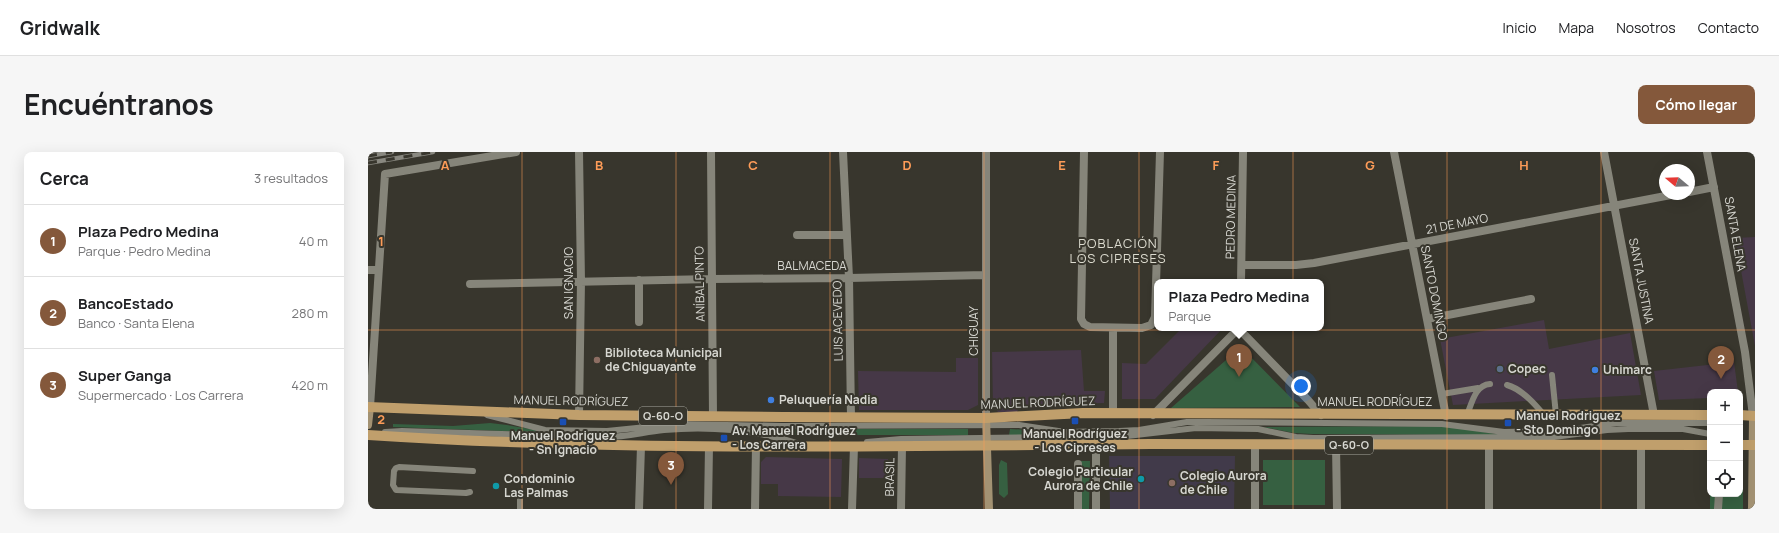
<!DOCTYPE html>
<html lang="es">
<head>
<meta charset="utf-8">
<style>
	:root { --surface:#fff; --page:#f6f6f6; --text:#202124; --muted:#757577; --line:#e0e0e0; --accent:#84583b }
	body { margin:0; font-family:Manrope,sans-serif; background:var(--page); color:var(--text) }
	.controls { position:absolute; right:12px; bottom:12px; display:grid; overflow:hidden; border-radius:8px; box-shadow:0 4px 16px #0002 }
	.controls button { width:36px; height:36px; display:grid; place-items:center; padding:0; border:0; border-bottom:1px solid var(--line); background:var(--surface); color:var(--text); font:20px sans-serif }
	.compass { position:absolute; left:1291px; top:12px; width:36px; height:36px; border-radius:50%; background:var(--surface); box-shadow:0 4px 16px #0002; rotate:289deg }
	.you { position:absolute; left:933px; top:234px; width:14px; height:14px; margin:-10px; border:3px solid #fff; border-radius:50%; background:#1a73e8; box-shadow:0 0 0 6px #1a73e833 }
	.badge { display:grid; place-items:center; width:26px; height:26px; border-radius:50%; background:var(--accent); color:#fff; font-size:13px; font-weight:700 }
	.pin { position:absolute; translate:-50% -33px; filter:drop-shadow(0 1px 2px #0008) }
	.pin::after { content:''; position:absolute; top:21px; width:14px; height:12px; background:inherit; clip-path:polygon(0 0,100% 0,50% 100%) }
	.popup { position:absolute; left:786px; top:127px; width:170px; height:52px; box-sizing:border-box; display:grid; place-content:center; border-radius:8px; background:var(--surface); filter:drop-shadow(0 1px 3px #0005); font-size:13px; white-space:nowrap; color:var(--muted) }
	.popup b { font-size:15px; color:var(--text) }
	.popup::after { content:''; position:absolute; left:50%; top:100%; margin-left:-8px; border:8px solid transparent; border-top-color:var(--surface) }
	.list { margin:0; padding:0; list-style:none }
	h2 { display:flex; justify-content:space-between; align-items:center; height:52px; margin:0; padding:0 16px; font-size:17px }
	h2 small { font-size:13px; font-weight:400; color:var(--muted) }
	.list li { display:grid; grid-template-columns:26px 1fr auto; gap:12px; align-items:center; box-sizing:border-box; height:72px; padding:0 16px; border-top:1px solid var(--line) }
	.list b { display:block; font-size:15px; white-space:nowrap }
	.list p { margin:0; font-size:13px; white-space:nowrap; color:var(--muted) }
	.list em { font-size:13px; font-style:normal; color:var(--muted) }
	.icon { flex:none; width:22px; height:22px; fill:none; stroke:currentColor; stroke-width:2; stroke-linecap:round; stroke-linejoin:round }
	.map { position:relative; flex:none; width:1387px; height:357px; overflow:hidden; border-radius:8px }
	header { display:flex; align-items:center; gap:24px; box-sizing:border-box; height:56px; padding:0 20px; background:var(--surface); border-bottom:1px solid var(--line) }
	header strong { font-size:19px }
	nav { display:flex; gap:22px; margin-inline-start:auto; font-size:14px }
	.intro { display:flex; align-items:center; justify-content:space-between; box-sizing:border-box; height:96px; padding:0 24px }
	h1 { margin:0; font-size:28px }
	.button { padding:10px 18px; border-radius:8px; background:var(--accent); color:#fff; font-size:14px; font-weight:700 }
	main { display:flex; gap:24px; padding:0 24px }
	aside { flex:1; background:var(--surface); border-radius:8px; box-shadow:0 4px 16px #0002 }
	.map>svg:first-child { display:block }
</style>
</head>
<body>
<header>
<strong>Gridwalk</strong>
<nav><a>Inicio</a><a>Mapa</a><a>Nosotros</a><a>Contacto</a></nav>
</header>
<div class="intro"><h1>Encuéntranos</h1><a class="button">Cómo llegar</a></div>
<main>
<aside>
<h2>Cerca<small>3 resultados</small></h2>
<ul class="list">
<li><span class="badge">1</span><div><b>Plaza Pedro Medina</b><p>Parque · Pedro Medina</p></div><em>40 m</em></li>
<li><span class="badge">2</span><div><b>BancoEstado</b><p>Banco · Santa Elena</p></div><em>280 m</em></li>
<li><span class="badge">3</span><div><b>Super Ganga</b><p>Supermercado · Los Carrera</p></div><em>420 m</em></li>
</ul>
</aside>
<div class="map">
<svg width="1387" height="357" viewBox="0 0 1387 357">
	<rect width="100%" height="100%" fill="#38362d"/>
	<path fill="#463847" d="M1387,85v109l-20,-108z
		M1176,168l5,29 81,-16 11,62 -188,10 -13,-66z
		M814,176h41l-68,71h-33v-36l24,1z
		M713,198l3,41h21l-1,12 -66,2 -1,3h-20l1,4h-20l-5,-6 -1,-54z
		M588,206h22v47l-10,5h-109l-1,-39 98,1z
		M1366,210l4,30h-28v6l-51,2 -5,-29z
		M398,305l76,2 -1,38 -63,-1v-12h-17v-22z
		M491,306l29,1v19h-29z"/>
	<path fill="#413a4a" d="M741,304h126l-1,53h-124z"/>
	<path fill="#366041" d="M873,195l59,60 -129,1z
		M122,271l17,2 47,8 -161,-6v-3l60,2z
		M1077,274l58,9 -191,-1 -18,-1 -31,-6z
		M380,277h220v6h-183z
		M642,277l20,1 25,3v2h-46z
		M1372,307h3v50h-33v-47v32h30z
		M633,308l6,3 1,31 -4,4 -5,-4v-29z
		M895,308h62v45h-62z
		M713,309h9l-1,48h-8z"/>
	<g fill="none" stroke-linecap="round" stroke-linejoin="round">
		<path stroke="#86857a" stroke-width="6" d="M1184,223l4,40
			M1139,233c15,4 28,19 37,30
			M1074,242l36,-6
			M119,263l58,15 62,1 69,-7 106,2 237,-1 46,7 54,-1 20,-1 48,-8h19l236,2 62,8 55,-1 57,-8h94
			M1099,263c5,-12 8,-30 23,-31
			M17,280l17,-1 204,6c20,0 38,-5 58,-7 45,-4 92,0 136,14
			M499,290l34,-3 226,-3 69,-8 62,1 38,8 17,1 241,-1 53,-7 21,-1h55l27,5
			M102,340l-4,1 -70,-3 -3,-5 1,-14 2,-3 3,-1 74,4
			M152,357v-10"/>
		<path stroke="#86857a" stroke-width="8" d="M211,0l2,129 -2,134
			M343,0l2,264
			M475,0l6,126 2,140
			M618,0v266
			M716,0l-3,167 3,5 6,3 52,1 9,-3 4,-8 5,-165
			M1026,0l52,264
			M1236,0l50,263
			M1339,0l38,200 8,64
			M1321,40l25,-5
			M429,83h50
			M874,113h54l18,-2 362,-69
			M0,118h10
			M271,128v42
			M873,130l2,-130
			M102,132l242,-5 137,-1 136,-3
			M1059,167l104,-20
			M871,177l69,71 13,15
			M2,255l15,-233 131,-22
			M745,262v-86
			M785,263l86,-87
			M968,293l1,64
			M1273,293v64
			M271,357l2,-63
			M340,357l1,-63
			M387,357l1,-63
			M484,357l2,-63
			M533,357l1,-63
			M710,357v-45
			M728,357v-64
			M887,357v-65
			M1121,357v-64
			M1350,357l1,-15"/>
		<path stroke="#a39273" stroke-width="8" d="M618,266l3,91
			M0,273l2,-18
			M1384,357l1,-93"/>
		<path stroke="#c09f6c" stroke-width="10" d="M0,255l211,8 204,2 203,1 97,-5 627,2
			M1372,263l15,1
			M0,283c260,17 522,11 782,9 187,-1 373,2 560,1
			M1372,293h15"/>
		<g stroke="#898880" stroke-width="4.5">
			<path id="rail" d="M0,4l24,-4
				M0,11l65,-11"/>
		</g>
		<use href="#rail" stroke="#38362d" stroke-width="3" stroke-dasharray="9" stroke-linecap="butt"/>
	</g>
	<path fill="none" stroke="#fe9c58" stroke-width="1" stroke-opacity="0.55" d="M154,0v357M308,0v357M462,0v357M616,0v357M771,0v357M925,0v357M1079,0v357M1233,0v357M0,178h1387"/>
	<g fill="#8d6e63" stroke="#38362d" stroke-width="1.5">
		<circle cx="229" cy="208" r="4"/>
		<circle cx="804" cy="331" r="4"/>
	</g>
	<circle fill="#5c6f8a" stroke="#38362d" stroke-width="1.5" cx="1132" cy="217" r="4"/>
	<g fill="#3f7fe0" stroke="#38362d" stroke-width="1.5">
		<circle cx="1227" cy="218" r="4"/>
		<circle cx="403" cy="248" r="4"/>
	</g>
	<g fill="#1a4fb4" stroke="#38362d" stroke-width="1.5">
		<rect x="703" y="265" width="8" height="8" rx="2"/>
		<rect x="191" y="266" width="8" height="8" rx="2"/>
		<rect x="1136" y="267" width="8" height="8" rx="2"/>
		<rect x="352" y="282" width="8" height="8" rx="2"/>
	</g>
	<g fill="#0f9aa8" stroke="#38362d" stroke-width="1.5">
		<circle cx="773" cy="327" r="4"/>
		<circle cx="128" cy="334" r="4"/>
	</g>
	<g text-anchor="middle" stroke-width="4" stroke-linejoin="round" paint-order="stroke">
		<g fill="#38362d" stroke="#a7a7a0" stroke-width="1">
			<rect x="271" y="255" width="48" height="18" rx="3"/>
			<rect x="957" y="284" width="48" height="18" rx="3"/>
		</g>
		<g font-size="11" font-weight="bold" fill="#d7d7d1">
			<text x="295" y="268">Q-60-O</text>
			<text x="981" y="297">Q-60-O</text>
		</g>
		<g font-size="12" fill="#d7d7d1" stroke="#38362d">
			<text transform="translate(863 65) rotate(-89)" y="4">PEDRO MEDINA</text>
			<text transform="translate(1089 72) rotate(-11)" y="4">21 DE MAYO</text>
			<text transform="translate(1367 82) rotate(80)" y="4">SANTA ELENA</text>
			<text x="444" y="118">BALMACEDA</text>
			<text transform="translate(1273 129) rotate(79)" y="4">SANTA JUSTINA</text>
			<text transform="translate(201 131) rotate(-90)" y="4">SAN IGNACIO</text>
			<text transform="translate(332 132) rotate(-91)" y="4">ANÍBAL PINTO</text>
			<text transform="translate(1066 141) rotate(79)" y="4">SANTO DOMINGO</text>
			<text transform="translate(470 169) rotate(-91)" y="4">LUIS ACEVEDO</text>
			<text transform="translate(606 179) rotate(-90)" y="4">CHIGUAY</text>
			<text transform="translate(203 249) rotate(1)" y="4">MANUEL RODRÍGUEZ</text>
			<text x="1007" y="254">MANUEL RODRÍGUEZ</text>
			<text transform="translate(670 251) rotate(-2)" y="4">MANUEL RODRÍGUEZ</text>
			<text transform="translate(522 325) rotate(-89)" y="4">BRASIL</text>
		</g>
		<g font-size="12" font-weight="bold" fill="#d7d7d1" stroke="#38362d" text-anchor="start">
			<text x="237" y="205">Biblioteca Municipal<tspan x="237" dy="14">de Chiguayante</tspan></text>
			<text x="1140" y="221">Copec</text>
			<text x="1235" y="222">Unimarc</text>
			<text x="411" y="252">Peluquería Nadia</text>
			<text x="1148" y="268">Manuel Rodriguez<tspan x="1148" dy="14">- Sto Domingo</tspan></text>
			<text x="364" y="283">Av. Manuel Rodríguez<tspan x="364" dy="14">- Los Carrera</tspan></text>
			<text x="707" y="286" text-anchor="middle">Manuel Rodríguez<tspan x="707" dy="14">- Los Cipreses</tspan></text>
			<text x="195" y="288" text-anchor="middle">Manuel Rodriguez<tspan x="195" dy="14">- Sn Ignacio</tspan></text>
			<text x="765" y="324" text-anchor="end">Colegio Particular<tspan x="765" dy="14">Aurora de Chile</tspan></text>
			<text x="812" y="328">Colegio Aurora<tspan x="812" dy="14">de Chile</tspan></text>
			<text x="136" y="331">Condominio<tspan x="136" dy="14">Las Palmas</tspan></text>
		</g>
		<g font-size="13" letter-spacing="1" fill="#dcdbcf" stroke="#38362d">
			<text x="750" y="96">POBLACIÓN<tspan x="750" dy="15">LOS CIPRESES</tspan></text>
		</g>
	</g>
	<g font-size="13" text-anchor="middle" font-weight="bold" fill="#fe9c58" stroke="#38362d" stroke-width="4" stroke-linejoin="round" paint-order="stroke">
		<text x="77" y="18">A</text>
		<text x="231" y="18">B</text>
		<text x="385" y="18">C</text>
		<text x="539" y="18">D</text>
		<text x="694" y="18">E</text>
		<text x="848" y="18">F</text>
		<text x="1002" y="18">G</text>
		<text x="1156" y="18">H</text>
		<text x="13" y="94">1</text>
		<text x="13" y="272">2</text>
	</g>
</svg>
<div class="controls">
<button>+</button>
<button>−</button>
<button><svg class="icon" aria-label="locate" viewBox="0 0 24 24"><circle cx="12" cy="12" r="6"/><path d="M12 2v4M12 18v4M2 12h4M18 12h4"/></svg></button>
</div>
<svg class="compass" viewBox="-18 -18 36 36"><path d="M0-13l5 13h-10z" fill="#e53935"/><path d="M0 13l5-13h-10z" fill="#757577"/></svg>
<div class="you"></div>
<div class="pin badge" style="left:871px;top:225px">1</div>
<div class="popup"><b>Plaza Pedro Medina</b>Parque</div>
<div class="pin badge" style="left:1353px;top:227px">2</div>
<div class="pin badge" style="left:303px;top:333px">3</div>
</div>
</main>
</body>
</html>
